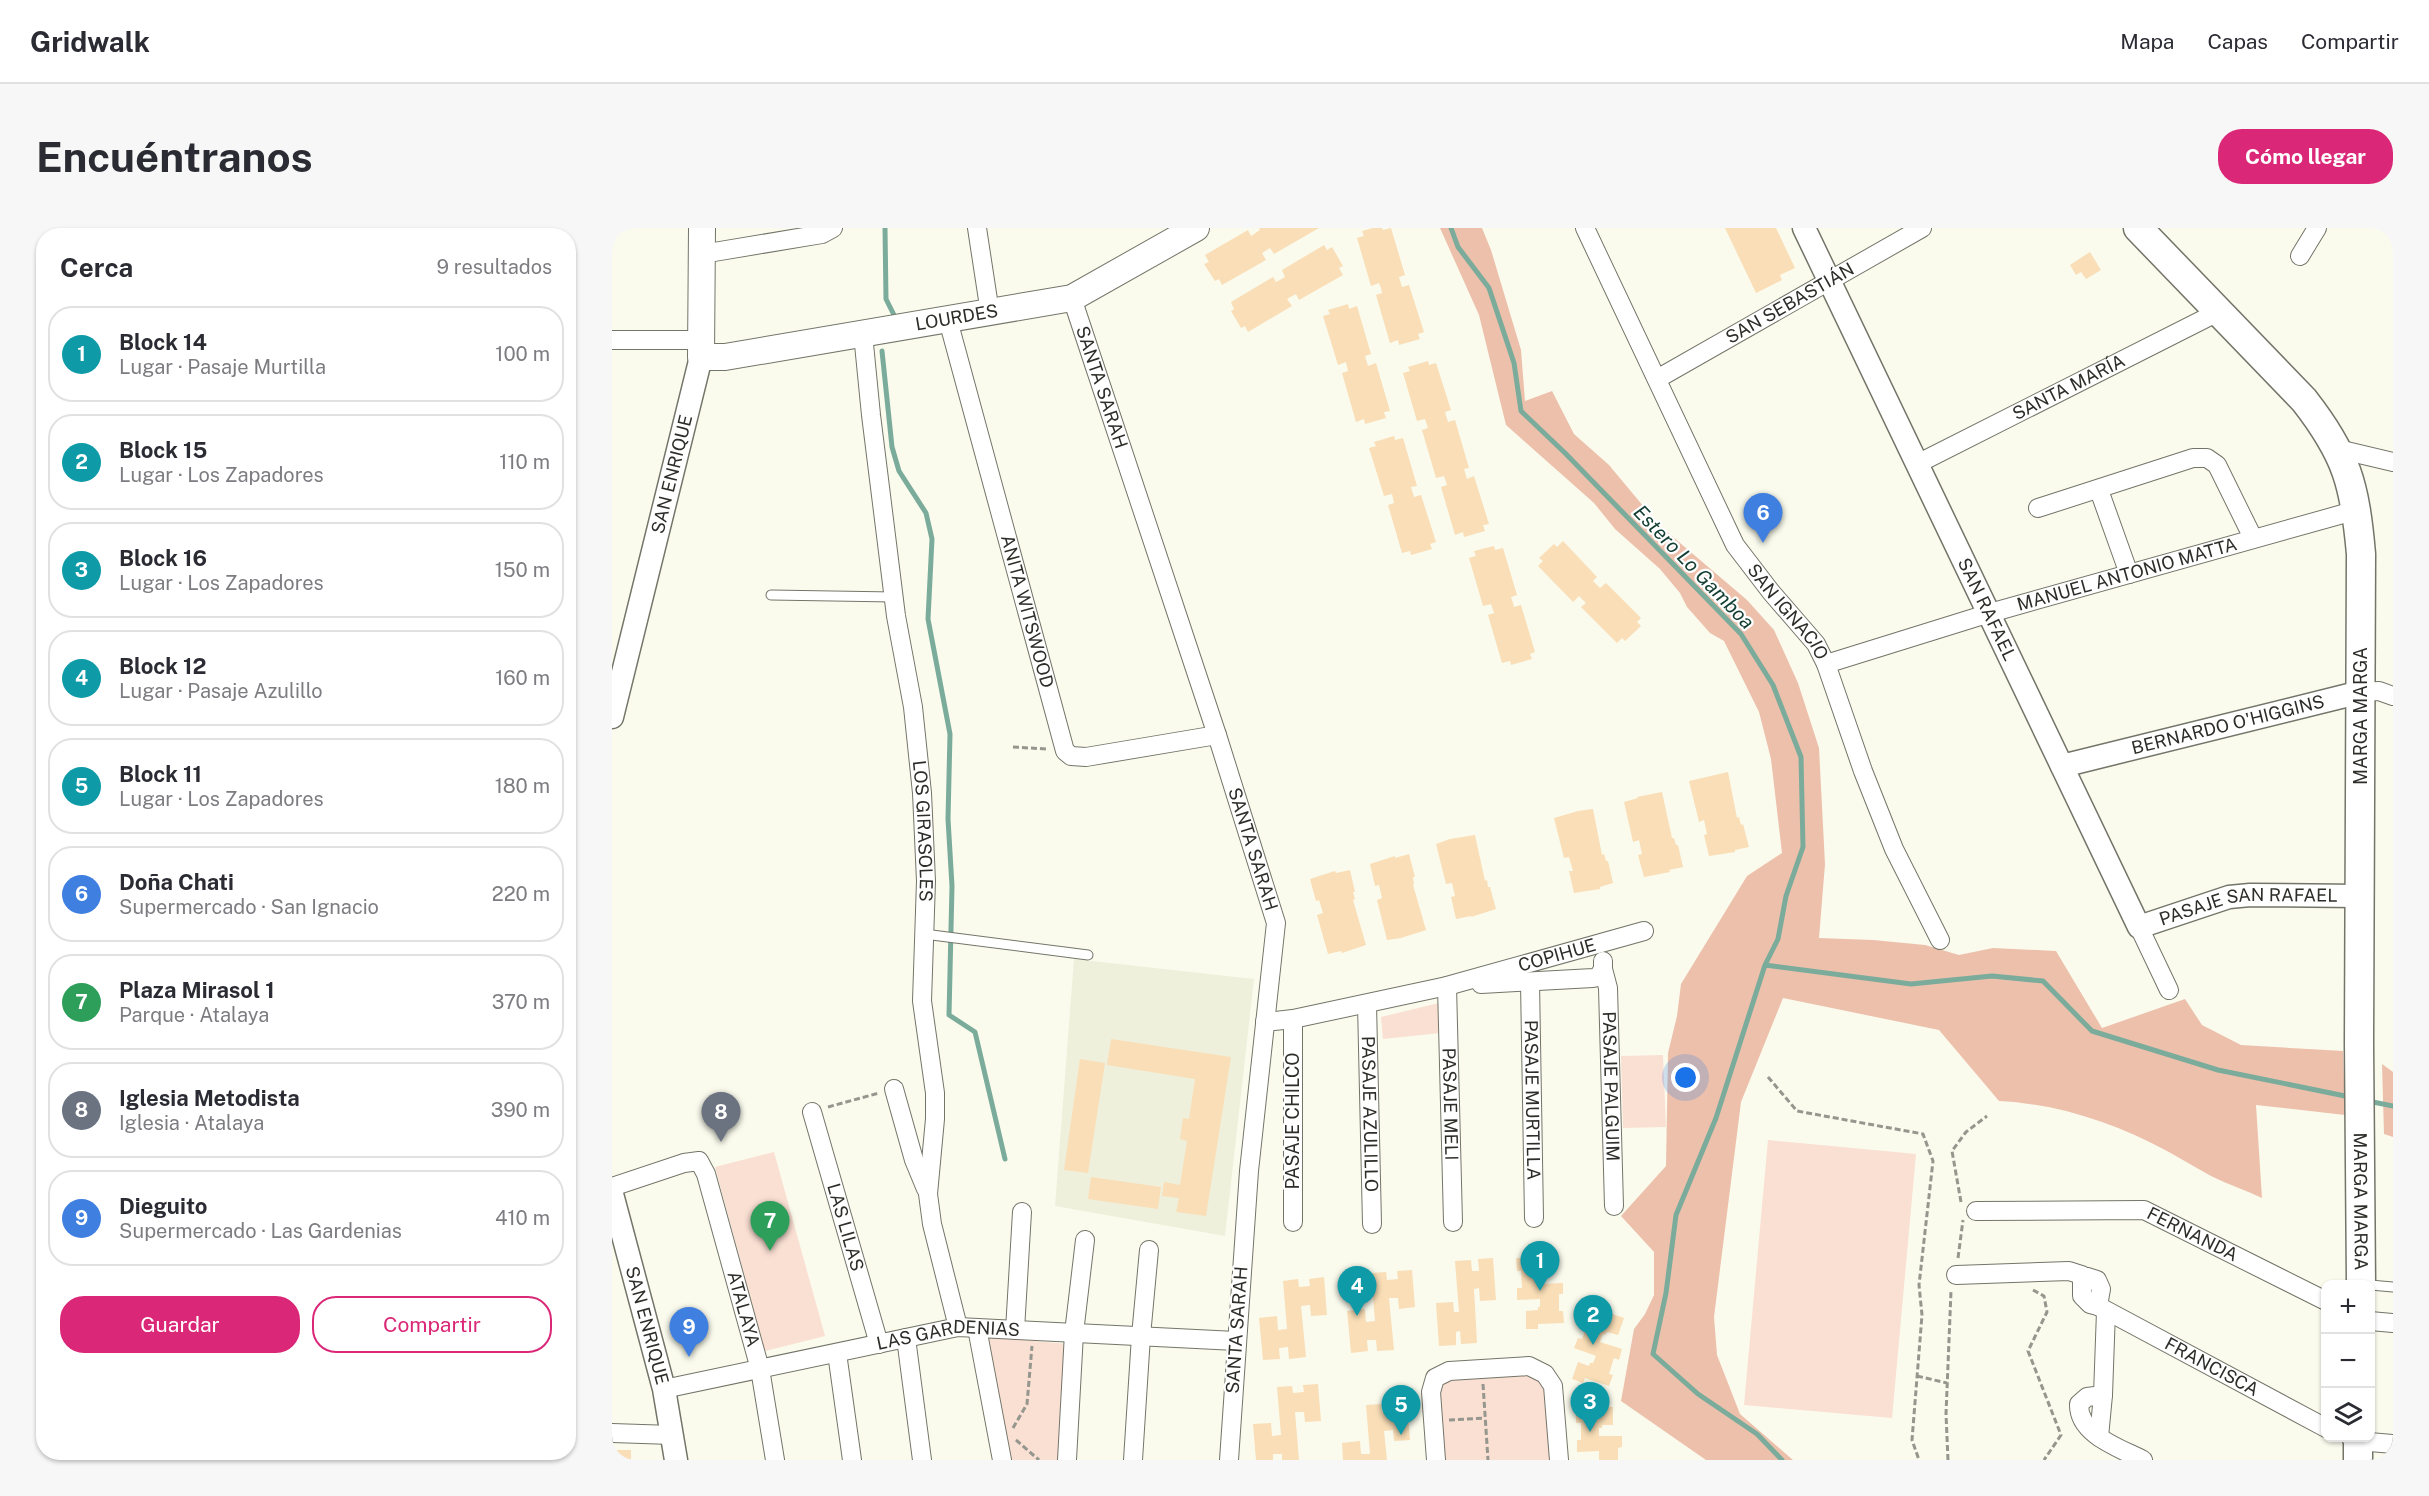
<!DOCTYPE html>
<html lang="es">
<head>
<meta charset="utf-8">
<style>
	:root { --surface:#fff; --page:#f7f7f7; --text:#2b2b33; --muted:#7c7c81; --line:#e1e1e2; --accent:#db2777 }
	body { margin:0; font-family:"Public Sans",sans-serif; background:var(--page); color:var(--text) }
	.controls { position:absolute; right:18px; bottom:18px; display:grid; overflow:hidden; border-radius:12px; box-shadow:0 2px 4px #0004 }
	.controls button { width:54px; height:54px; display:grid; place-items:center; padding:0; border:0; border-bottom:2px solid var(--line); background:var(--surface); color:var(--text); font:30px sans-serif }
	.you { position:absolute; left:1074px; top:850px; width:21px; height:21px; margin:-15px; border:4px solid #fff; border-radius:50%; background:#1a73e8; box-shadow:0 0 0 9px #1a73e833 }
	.badge { display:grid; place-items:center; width:39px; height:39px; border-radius:50%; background:var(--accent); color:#fff; font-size:20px; font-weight:700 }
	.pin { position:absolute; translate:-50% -50px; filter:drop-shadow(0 2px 3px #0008) }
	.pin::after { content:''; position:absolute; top:32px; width:21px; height:18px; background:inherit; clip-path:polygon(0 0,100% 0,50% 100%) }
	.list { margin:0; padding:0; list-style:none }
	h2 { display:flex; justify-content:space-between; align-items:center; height:78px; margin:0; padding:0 24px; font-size:26px }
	h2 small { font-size:20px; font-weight:400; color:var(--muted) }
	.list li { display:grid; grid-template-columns:39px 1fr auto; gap:18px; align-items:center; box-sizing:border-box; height:96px; margin:0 12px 12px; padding:0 12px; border:2px solid var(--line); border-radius:24px }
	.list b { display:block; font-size:22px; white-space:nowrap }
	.list p { margin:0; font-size:20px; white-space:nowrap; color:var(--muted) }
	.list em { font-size:20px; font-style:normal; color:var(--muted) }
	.actions { display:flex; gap:12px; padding:18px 24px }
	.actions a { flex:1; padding:14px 0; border:2px solid var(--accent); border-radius:24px; text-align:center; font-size:21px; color:var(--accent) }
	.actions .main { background:var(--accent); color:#fff }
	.icon { flex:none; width:33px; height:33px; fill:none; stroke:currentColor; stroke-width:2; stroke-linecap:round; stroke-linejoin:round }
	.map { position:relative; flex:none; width:1781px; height:1232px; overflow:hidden; border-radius:24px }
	header { display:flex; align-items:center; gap:36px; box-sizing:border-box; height:84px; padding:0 30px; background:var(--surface); border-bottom:2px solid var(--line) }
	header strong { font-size:28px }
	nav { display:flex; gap:33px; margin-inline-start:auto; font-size:21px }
	.intro { display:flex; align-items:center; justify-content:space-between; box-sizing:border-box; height:144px; padding:0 36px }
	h1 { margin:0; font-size:42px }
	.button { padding:15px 27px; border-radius:24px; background:var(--accent); color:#fff; font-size:21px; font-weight:700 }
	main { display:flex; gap:36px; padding:0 36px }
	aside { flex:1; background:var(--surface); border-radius:24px; box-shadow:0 2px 4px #0004 }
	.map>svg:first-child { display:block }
</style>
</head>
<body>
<header>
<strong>Gridwalk</strong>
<nav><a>Mapa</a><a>Capas</a><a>Compartir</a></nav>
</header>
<div class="intro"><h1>Encuéntranos</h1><a class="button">Cómo llegar</a></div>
<main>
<aside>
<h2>Cerca<small>9 resultados</small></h2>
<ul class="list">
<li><span class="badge" style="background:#0f9aa8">1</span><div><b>Block 14</b><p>Lugar · Pasaje Murtilla</p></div><em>100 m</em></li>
<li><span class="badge" style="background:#0f9aa8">2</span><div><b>Block 15</b><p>Lugar · Los Zapadores</p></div><em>110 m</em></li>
<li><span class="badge" style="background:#0f9aa8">3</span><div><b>Block 16</b><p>Lugar · Los Zapadores</p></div><em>150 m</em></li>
<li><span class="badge" style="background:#0f9aa8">4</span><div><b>Block 12</b><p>Lugar · Pasaje Azulillo</p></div><em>160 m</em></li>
<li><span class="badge" style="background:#0f9aa8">5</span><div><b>Block 11</b><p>Lugar · Los Zapadores</p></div><em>180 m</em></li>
<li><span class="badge" style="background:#3f7fe0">6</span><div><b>Doña Chati</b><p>Supermercado · San Ignacio</p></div><em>220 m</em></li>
<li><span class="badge" style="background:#2e9e5b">7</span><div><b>Plaza Mirasol 1</b><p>Parque · Atalaya</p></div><em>370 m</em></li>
<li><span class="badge" style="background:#6b7280">8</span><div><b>Iglesia Metodista</b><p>Iglesia · Atalaya</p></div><em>390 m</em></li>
<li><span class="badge" style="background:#3f7fe0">9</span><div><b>Dieguito</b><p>Supermercado · Las Gardenias</p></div><em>410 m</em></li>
</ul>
<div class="actions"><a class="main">Guardar</a><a>Compartir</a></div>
</aside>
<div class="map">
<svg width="1781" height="1232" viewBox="0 0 1781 1232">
	<rect width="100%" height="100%" fill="#fafbed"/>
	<path fill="#eff0db" d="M462,731l180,20 -29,257 -170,-30z"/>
	<path fill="#fadfd3" d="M827,775l1,30 -57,6 -2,-22z
		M1051,827l3,72 -43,1 -2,-72z
		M1156,912l148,14 -24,264 -148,-13z
		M162,924l51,184 -60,15 -50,-184z
		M374,1109l82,7 -6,116h-53z
		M922,1146l12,15 5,71h-108l-6,-70 10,-11z"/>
	<path fill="#edc0ac" d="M828,0h42l9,22 30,100 4,51 27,-10 22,43 35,31 50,60 88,75 27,30 24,53 21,65 6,116 -6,74 54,2 52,5 34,10 34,-7 63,3 46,77 83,-29 17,26 39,20 102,6 2,64 -89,-10 6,93c-17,-8 -35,-14 -51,-22 -15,-8 -29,-17 -44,-25 -52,-28 -109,-47 -168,-50l-60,-71 -156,-32 -42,104 -27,215 3,38 23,59 53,46h-87l-85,-59 13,-72 11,-15 9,-19v-43l-33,-36 45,-50 2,-113 9,-37 4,-32 66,-108 35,-23 -11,-94 -12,-47 -35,-71 -14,-8 -23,-26 -7,-14 -20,-24 -45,-40 -21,-26 -88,-78 -27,-110z
		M1770,836l11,8v65l-9,-3z"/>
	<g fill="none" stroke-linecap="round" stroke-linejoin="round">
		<path stroke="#7bac9b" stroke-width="5" d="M273,0l1,71 9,18
			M839,0l7,19 31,41 25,75 7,48 44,42 176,181 32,51 28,72 2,90 -17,49 -8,43 -13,26 -49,153 -40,97 -10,78 -13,61 45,40 59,40 25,26
			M270,123l10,96 7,24 27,42 6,26 -4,80 22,115 -2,85 4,67 -3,129 26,17 30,127
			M1153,737l146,19 81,-8 51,5 49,50 126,39 132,27
			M1756,873l25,5"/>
	</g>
	<path fill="#f9deb7" d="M647,0h60l-45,26 -4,-6 -8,5 4,7 -44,25 -3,-6 -4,2 -11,-17 5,-2 -4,-7 43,-25 3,6 9,-6z
		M761,0h9l1,2 8,-2 14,47 -6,2 3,10 7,-2 15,47 -6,2 2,5 -21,6 -1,-5 -8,3 -14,-48 6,-2 -1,-5 -2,-5 -8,3 -14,-48 7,-2 -2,-5z
		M1113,0h51l19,40 -15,7 2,5 -26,13z
		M712,17l3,5 5,-3 11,19 -4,2 4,7 -44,25 -3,-6 -9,5 5,7 -44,26 -3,-6 -4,2 -10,-17 3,-2 -3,-7 42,-25 3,5 9,-5 -3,-7z
		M1478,24l11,18 -15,9 -5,-7 -5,3 -6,-10z
		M736,76l1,5 8,-3 14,48 -6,2 3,10 8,-3 14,48 -6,1 2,6 -21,6 -1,-5 -8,3 -14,-49 6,-2 -2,-9 -8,3 -15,-49 7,-2 -2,-4z
		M816,133l1,4 7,-2 15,47 -6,2 3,10 7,-2 14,48 -5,1 3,10 7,-3 15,48 -6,1 2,6 -21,6 -1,-5 -8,3 -14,-48 6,-2 -3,-9 -8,2 -14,-48 6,-2 -3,-9 -8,2 -14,-48 7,-2 -2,-4z
		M782,208l1,4 8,-2 14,48 -6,1 3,10 7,-2 15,47 -6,2 2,5 -21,6 -1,-4 -8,2 -14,-48 6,-2 -2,-9 -8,2 -15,-48 7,-2 -2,-4z
		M951,313l34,36 -4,4 7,7 6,-5 35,35 -4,4 4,4 -16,15 -3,-3 -5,5 -36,-36 5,-4 -7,-7 -6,6 -35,-36 5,-5 -4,-3 15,-14 3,3z
		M882,318l1,4 8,-2 14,47 -6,2 2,6 1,4 7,-2 14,47 -5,2 2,5 -21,6 -1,-4 -8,2 -14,-48 6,-2 -3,-9 -8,2 -14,-48 7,-2 -2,-5z
		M1116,544l9,46 2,-1 2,8 2,-1 6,23 -14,3v2l-26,4 -5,-21 3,-1 -3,-14 -5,2 -10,-41z
		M1050,564l10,46h2l2,7h2l5,22 -14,3 1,2 -26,5 -6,-22 4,-1 -3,-14 -6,2 -9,-40 14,-4 -1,-1z
		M981,581l9,46 2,-1 2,7h2l5,22 -13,4v2l-26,4 -5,-22h4l-4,-14 -5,1 -10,-40 24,-7z
		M863,607l10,46 2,-1 1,7h2l6,22 -25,8v-1l-15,3 -5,-22 4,-1 -3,-13 -6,1 -10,-40 14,-5z
		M797,626l6,23h-2l1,7 -1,1 13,45 -25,8 -14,2 -10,-40 5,-2 -3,-13 -4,1 -5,-22 25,-8v2z
		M738,642l5,22h-2l2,7 -2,1 13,45 -24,8 -1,-2 -13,3 -11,-39 6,-2 -4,-13 -3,1 -6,-22 25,-8 1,2z
		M499,811l120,18 -25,159 -30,-4 3,-14 -17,-2 2,-14 16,3 7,-44 -7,-2 3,-21 6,1 6,-40 -88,-14z
		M468,831l25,4 -17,110 -24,-3z
		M479,949l70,10 -3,22 -70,-10z
		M929,1026h12l1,18h-12l-2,12 23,-1v11h-4v17h4l1,12 -26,1v5h-12v-18l12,-1v-3h2v-8l-23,1v-12h5l-1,-17h-4l-1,-13h25z
		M881,1030l3,42 -16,1 -1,-13 -5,1 3,54 -16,1 -1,-13 -4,1v13l-17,1 -3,-43 17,-1 1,10h5l-4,-51 16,-1 1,11h7l-1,-12z
		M800,1042l3,37 -16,2 -1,-11h-9l5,52 -17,1 -1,-11h-9l1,11 -17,2 -4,-42 18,-2 1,13 9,-1 -4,-48 15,-1 1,8 11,-1 -1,-8z
		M712,1049l3,38 -16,1 -1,-11 -9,1 5,51 -17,2 -1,-12 -9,1 1,11 -17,1 -4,-42 18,-2 1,14 9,-1 -4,-48 15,-2 1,8 11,-1 -1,-7z
		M976,1081l23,8 1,-3 12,4 -6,17 -11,-3 -2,3 -2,-1 -3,8 22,7 -3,11 -5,-2 -5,16 4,1 -4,11 -24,-8 -2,5 -11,-4 6,-17 11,4 1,-3h3l3,-7 -22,-8 4,-10 4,1 6,-16 -5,-1z
		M706,1156l3,37 -16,1 -1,-10h-9l4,48h-17v-6h-9v6h-17l-3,-36 18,-1 1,13 9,-1 -4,-48 15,-1 1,7 11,-1 -1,-7z
		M795,1174l3,38 -16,1 -1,-11 -9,1 3,29h-44l-1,-17 18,-2 1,13h9l-4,-49 15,-1 1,8 11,-1 -1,-8z
		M989,1179h12v18h-11v3h-3v8h23v11l-4,1v12h-19v-9l-22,1v-12h4v-17h-5v-13h25z
		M0,1222h19v10h-19z"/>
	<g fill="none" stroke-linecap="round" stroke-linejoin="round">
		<g stroke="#747569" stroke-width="11">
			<path id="service" d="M159,367l123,2
				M312,706l164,21
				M1758,1057l23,2"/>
		</g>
		<g stroke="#747569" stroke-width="20">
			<g id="minor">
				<path d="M365,0l13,85"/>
				<path id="s1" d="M973,0l150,317 36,47 45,52 10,20 37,107 31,78 46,91"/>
				<path d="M90,26l120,-20 11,-6"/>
				<path d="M1688,28l17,-28"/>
				<path id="s2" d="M460,70l145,437 59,188 -27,248 -20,289"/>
				<path id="s3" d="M336,92l117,431 6,5 15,1 131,-22"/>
				<path id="s4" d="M251,106l8,81 25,201 17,91 9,86 4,88 -4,120 13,92v26l-7,75 4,30 26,103"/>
				<path d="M0,112h90"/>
				<path id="s5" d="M1045,151l265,-151"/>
				<path d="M1726,221l55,13"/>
				<path id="s6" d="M1305,236l303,-153"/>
				<path d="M1487,262l30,84"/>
				<path d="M1426,280l155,-50h14l10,7 36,73"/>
				<path id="s7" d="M1214,436l164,-51 367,-103"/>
				<path d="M1749,464l18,-1 14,5"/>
				<path d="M1527,699l30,63"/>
				<path id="s8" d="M991,741l5,19 6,218"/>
				<path id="s9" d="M918,754l4,236"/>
				<path d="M869,756l112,-6 5,-1 5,-8v-8"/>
				<path id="s10" d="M835,758l6,236"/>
				<path id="s11" d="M755,776l5,220"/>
				<path d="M681,791v203"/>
				<path id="s12" d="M653,794l28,-3 154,-33 197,-55"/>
				<path d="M282,861l20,71 12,29"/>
				<path id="s13" d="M200,884l67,232"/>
				<path id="s14" d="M0,959l72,-24 15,-2 7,13 54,195 15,91"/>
				<path id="s15" d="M1364,983l168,-1 182,91"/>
				<path d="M1344,1047l113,-4 28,9 4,9 -3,17 -8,-2 -8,-8v-21"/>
				<path id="s16" d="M1486,1078l228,122"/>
				<path d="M1758,1093l23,2"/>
				<path d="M365,1100l25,132"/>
				<path d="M403,1102l7,-118"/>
				<path d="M294,1110l16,122"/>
				<path d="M225,1125l15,107"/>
				<path id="s17" d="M52,1161l294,-62 278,14"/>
				<path d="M1491,1167l-16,2 -8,7c-1,31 41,44 64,56"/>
				<path d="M0,1205l60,2"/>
				<path d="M1487,1209l4,-42 3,-84"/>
				<path d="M1739,1210l7,3 35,3"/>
				<path d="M455,1232l7,-127 11,-93"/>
				<path d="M521,1232l8,-124 8,-86"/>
				<path d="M824,1232l-5,-68 4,-14 14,-7 80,-5 16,8 8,12 6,74"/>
			</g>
		</g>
		<g stroke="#747569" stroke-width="25">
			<g id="tertiary">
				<path id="s18" d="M1192,0l335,699 90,-30 21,-2 110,1"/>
				<path id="s19" d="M0,489l89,-360"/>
				<path id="s20" d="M1450,538l299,-74"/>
				<path id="s21" d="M0,966l52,195 12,71"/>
			</g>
		</g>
		<g stroke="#747569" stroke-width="28">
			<g id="secondary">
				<path id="s22" d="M90,0l-1,129h24l347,-59 124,-70"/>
			</g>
		</g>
		<g stroke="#747569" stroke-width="31">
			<g id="primary">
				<path id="s23" d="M1526,0l166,172c43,55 51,85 57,154l-2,489 2,241"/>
				<path d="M1746,1232v-22"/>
			</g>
		</g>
		<path stroke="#95968d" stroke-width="3" stroke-dasharray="6 3" stroke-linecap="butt" d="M401,519l34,2
			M1156,849l29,34 126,23 10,27 -14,124 3,30 -10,125 7,20
			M216,879l51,-14
			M1349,974l-9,-51 14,-19 21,-16
			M1346,1030l5,-38
			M1421,1062l11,6 3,16 -19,39 33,84 -17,25
			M1305,1148l30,7
			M871,1156l5,76
			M837,1192l36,-2
			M401,1200l14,-24 5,-58
			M404,1212l23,20
			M1336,1232l-2,-46 5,-123"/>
		<use href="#service" stroke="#fff" stroke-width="9"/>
		<use href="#minor" stroke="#fff" stroke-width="18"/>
		<use href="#tertiary" stroke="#fff" stroke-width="22"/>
		<use href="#secondary" stroke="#fff" stroke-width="26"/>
		<use href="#primary" stroke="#fff" stroke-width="28"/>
	</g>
	<g text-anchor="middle" stroke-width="4.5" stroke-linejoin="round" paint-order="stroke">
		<g font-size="18" fill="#2d2e29" stroke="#fff">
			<text dy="6" stroke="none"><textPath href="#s5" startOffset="153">SAN SEBASTIÁN</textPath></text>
			<text dy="6" stroke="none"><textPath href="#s22" startOffset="388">LOURDES</textPath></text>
			<text dy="6" stroke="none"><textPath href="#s2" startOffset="94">SANTA SARAH</textPath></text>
			<text dy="6" stroke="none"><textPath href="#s6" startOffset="170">SANTA MARÍA</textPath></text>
			<text dy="6" stroke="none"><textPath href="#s19" startOffset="250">SAN ENRIQUE</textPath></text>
			<text dy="6" stroke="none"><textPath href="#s7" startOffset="314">MANUEL ANTONIO MATTA</textPath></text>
			<text dy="6" stroke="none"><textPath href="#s18" startOffset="423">SAN RAFAEL</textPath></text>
			<text dy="6" stroke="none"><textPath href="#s3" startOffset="302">ANITA WITSWOOD</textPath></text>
			<text dy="6" stroke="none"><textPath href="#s1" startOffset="436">SAN IGNACIO</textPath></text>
			<text transform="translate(1749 488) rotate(-90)" y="6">MARGA MARGA</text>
			<text dy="6" stroke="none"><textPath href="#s20" startOffset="171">BERNARDO O'HIGGINS</textPath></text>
			<text dy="6" stroke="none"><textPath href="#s4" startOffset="501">LOS GIRASOLES</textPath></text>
			<text dy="6" stroke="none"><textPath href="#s2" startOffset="580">SANTA SARAH</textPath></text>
			<text dy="6" stroke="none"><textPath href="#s18" startOffset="888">PASAJE SAN RAFAEL</textPath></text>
			<text dy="6" stroke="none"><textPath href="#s12" startOffset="300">COPIHUE</textPath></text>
			<text dy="6" stroke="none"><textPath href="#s8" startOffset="118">PASAJE PALGUIM</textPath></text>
			<text dy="6" stroke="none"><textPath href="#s9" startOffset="118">PASAJE MURTILLA</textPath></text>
			<text dy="6" stroke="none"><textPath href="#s10" startOffset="118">PASAJE MELI</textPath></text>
			<text dy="6" stroke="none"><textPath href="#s11" startOffset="110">PASAJE AZULILLO</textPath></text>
			<text transform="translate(681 893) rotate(-90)" y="6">PASAJE CHILCO</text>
			<text dy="6" stroke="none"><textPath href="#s23" startOffset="1054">MARGA MARGA</textPath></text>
			<text dy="6" stroke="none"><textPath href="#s13" startOffset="120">LAS LILAS</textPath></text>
			<text dy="6" stroke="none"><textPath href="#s15" startOffset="222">FERNANDA</textPath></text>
			<text dy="6" stroke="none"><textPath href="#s14" startOffset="246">ATALAYA</textPath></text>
			<text dy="6" stroke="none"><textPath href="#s21" startOffset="136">SAN ENRIQUE</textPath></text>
			<text transform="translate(625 1102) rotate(-86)" y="6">SANTA SARAH</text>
			<text dy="6" stroke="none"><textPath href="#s17" startOffset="290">LAS GARDENIAS</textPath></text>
			<text dy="6" stroke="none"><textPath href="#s16" startOffset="129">FRANCISCA</textPath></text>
		</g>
		<g font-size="20" font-style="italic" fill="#144033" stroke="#fff">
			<text transform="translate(1082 339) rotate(46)" y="7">Estero Lo Gamboa</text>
		</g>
	</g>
</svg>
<div class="controls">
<button>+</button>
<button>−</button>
<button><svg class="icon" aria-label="layers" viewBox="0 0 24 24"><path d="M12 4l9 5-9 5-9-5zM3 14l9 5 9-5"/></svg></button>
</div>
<div class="you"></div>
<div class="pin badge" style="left:928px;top:1063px;background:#0f9aa8">1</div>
<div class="pin badge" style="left:981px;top:1117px;background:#0f9aa8">2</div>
<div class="pin badge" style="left:978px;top:1204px;background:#0f9aa8">3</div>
<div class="pin badge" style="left:745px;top:1088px;background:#0f9aa8">4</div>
<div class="pin badge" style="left:789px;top:1207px;background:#0f9aa8">5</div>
<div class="pin badge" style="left:1151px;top:315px;background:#3f7fe0">6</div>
<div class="pin badge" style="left:158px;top:1023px;background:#2e9e5b">7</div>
<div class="pin badge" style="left:109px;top:914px;background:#6b7280">8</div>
<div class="pin badge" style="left:77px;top:1129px;background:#3f7fe0">9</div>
</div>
</main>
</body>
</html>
